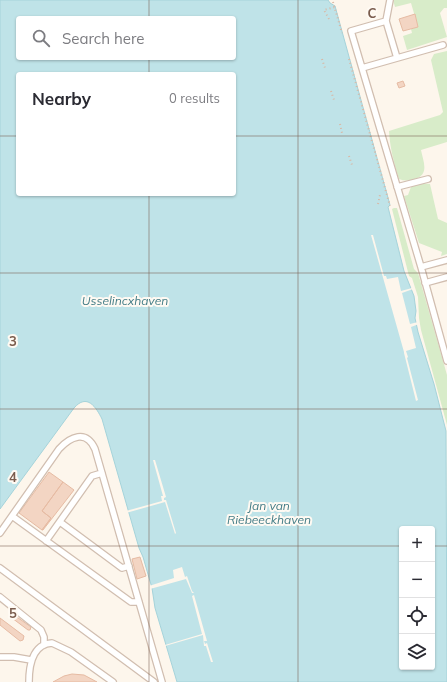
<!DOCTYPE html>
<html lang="en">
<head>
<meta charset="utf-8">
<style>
	:root { --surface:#fff; --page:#f7f7f7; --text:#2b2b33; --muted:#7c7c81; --line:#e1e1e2 }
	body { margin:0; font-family:Mulish,sans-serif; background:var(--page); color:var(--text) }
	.controls { position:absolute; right:12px; bottom:12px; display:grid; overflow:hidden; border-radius:4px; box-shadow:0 1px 3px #0004 }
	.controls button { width:36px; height:36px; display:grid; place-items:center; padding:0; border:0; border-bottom:1px solid var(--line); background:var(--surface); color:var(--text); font:20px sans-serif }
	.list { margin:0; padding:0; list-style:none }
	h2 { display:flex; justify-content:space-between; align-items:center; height:52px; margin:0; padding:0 16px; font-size:17px }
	h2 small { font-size:13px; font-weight:400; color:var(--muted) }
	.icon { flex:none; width:22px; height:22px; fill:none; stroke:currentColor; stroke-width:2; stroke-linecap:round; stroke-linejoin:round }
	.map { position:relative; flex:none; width:447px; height:682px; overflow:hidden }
	.search { position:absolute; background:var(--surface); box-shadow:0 1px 3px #0004; left:16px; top:16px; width:220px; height:44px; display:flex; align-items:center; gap:10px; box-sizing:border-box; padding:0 14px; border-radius:4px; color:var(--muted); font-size:15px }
	.panel { position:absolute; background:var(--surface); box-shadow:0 1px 3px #0004; left:16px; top:72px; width:220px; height:124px; border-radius:4px }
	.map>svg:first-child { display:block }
</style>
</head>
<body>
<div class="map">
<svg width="447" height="682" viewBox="0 0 447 682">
	<rect width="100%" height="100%" fill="#fdf6ec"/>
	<path fill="#d8ecc9" d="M393,0h54v8h-3l-4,5 7,24 -40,13 -4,-14 9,-3 -1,-4 7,-2 -7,-24 -16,4z
		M447,51v91l-26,8c2,11 9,24 -6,29 -6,2 -11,2 -16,0 -5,-16 -9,-31 -10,-48l51,-16 3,-3 -12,-52 3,-6z
		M420,183l10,1 8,35 9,4v31l-6,2 1,-4 -23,-9 -15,-47 4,-1 3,-8z
		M394,208h3l17,61 4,4 29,102v50l-26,-95 -2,-12 -1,-21 -6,-19 -3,-2 -17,-67z"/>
	<path fill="#bfe3e8" stroke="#a5d3da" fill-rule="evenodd" d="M0,0h328l2,3 5,3 55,199 -2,2 16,64 10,25 2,15 -1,7 3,14 16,52 12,47 1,251h-270l-22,-74 -3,-20 -9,-31 -4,-9 -37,-129c-6,-12 -15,-26 -28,-11l-74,101zM18,18h216v40h-216zM18,74h216v120h-216zM402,529h30v138h-30z"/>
	<path fill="#fdf6ec" d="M371,235h2l11,41h2l1,3 11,-2 3,14 11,-3 1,1 -11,4 8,31 8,-2 1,2 -8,3 5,21 -10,3 2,6 -1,1 11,42 -2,1 -12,-48v-1z
		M153,460h2l11,37 -2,1v2h2l10,33 -1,1 -10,-32 -39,11v-2l36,-10 -1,-5h2z
		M182,567l3,10 2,-1 5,15 2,2h-2l-6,-14 -36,10 -1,-3 25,-8 -1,-8z
		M194,595l13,46h-3l1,3 2,-1 6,19h-2l-5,-16h-2l-1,-11 -38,11v-1l37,-11 -10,-38z"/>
	<path fill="#f3d5c3" stroke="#e6bba3" d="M415,14l3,13 -15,4 -4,-12z
		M403,81l2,5 -6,2 -2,-5z
		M49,472l14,10 -21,29 9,7 -9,12 -23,-17z
		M63,482l11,8 -31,40h-1l9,-12 -9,-7z
		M140,557l6,19 -9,3 -5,-20z
		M14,615l17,12 -1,3h-2l-16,-12z
		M0,618l24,18 -1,4 -3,1 -20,-16z
		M72,674l12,1 13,7h-44l11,-6z"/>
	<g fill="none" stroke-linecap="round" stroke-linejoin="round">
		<g stroke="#d1beb0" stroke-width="8">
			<path id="service" d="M390,0l-4,21 11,37
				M386,21l-35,10 70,236 26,94
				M362,68l81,-23
				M397,187l31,-8
				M421,267l26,-7
				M425,283l22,-6
				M12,516l119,86h8
				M60,522l62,46 7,-2
				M0,533l59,-84c11,-12 27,-20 36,0l67,233
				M46,541l46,-65 10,-3
				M0,568l154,114
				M0,597l41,33 3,7v8
				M0,657h14l17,3
				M29,682c0,-15 3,-38 23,-39l19,9 42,30"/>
		</g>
		<path stroke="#d9b8a5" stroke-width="2" stroke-dasharray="1 3" stroke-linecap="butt" d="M333,2l9,31
			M329,19l-5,-9 11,-3
			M322,59l3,9
			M349,59l41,147
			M331,91l3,9
			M340,124l2,9
			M349,156l3,9
			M378,204l2,-9"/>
		<use href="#service" stroke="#fff" stroke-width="5.5"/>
	</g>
	<path fill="none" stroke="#7a5c4d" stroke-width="1" stroke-opacity="0.55" d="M149,0v18M298,0v682M149,58v16M0,136h18M234,136h213M149,194v488M0,273h447M0,409h447M0,546h402M432,546h15"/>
	<g text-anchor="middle" stroke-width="4" stroke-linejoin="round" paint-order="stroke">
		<g font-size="12" font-style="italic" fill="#437c86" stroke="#fffaf3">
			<text x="125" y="305">Usselincxhaven</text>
			<text x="269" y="510">Jan van<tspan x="269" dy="14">Riebeeckhaven</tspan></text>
		</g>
	</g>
	<g font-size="13" text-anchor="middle" font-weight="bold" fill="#7a5c4d" stroke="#fffaf3" stroke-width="4" stroke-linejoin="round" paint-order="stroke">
		<text x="372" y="18">C</text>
		<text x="13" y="346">3</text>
		<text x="13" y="482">4</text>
		<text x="13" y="618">5</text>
	</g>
</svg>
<div class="controls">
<button>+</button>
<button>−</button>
<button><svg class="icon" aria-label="locate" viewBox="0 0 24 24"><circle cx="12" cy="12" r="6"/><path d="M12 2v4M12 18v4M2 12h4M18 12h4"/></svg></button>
<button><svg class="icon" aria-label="layers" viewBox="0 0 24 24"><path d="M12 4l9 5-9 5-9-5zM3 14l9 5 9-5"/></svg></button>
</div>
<div class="search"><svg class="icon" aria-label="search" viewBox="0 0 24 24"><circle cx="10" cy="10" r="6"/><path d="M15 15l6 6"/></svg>Search here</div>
<section class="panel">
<h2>Nearby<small>0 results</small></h2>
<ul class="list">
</ul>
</section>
</div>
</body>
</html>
